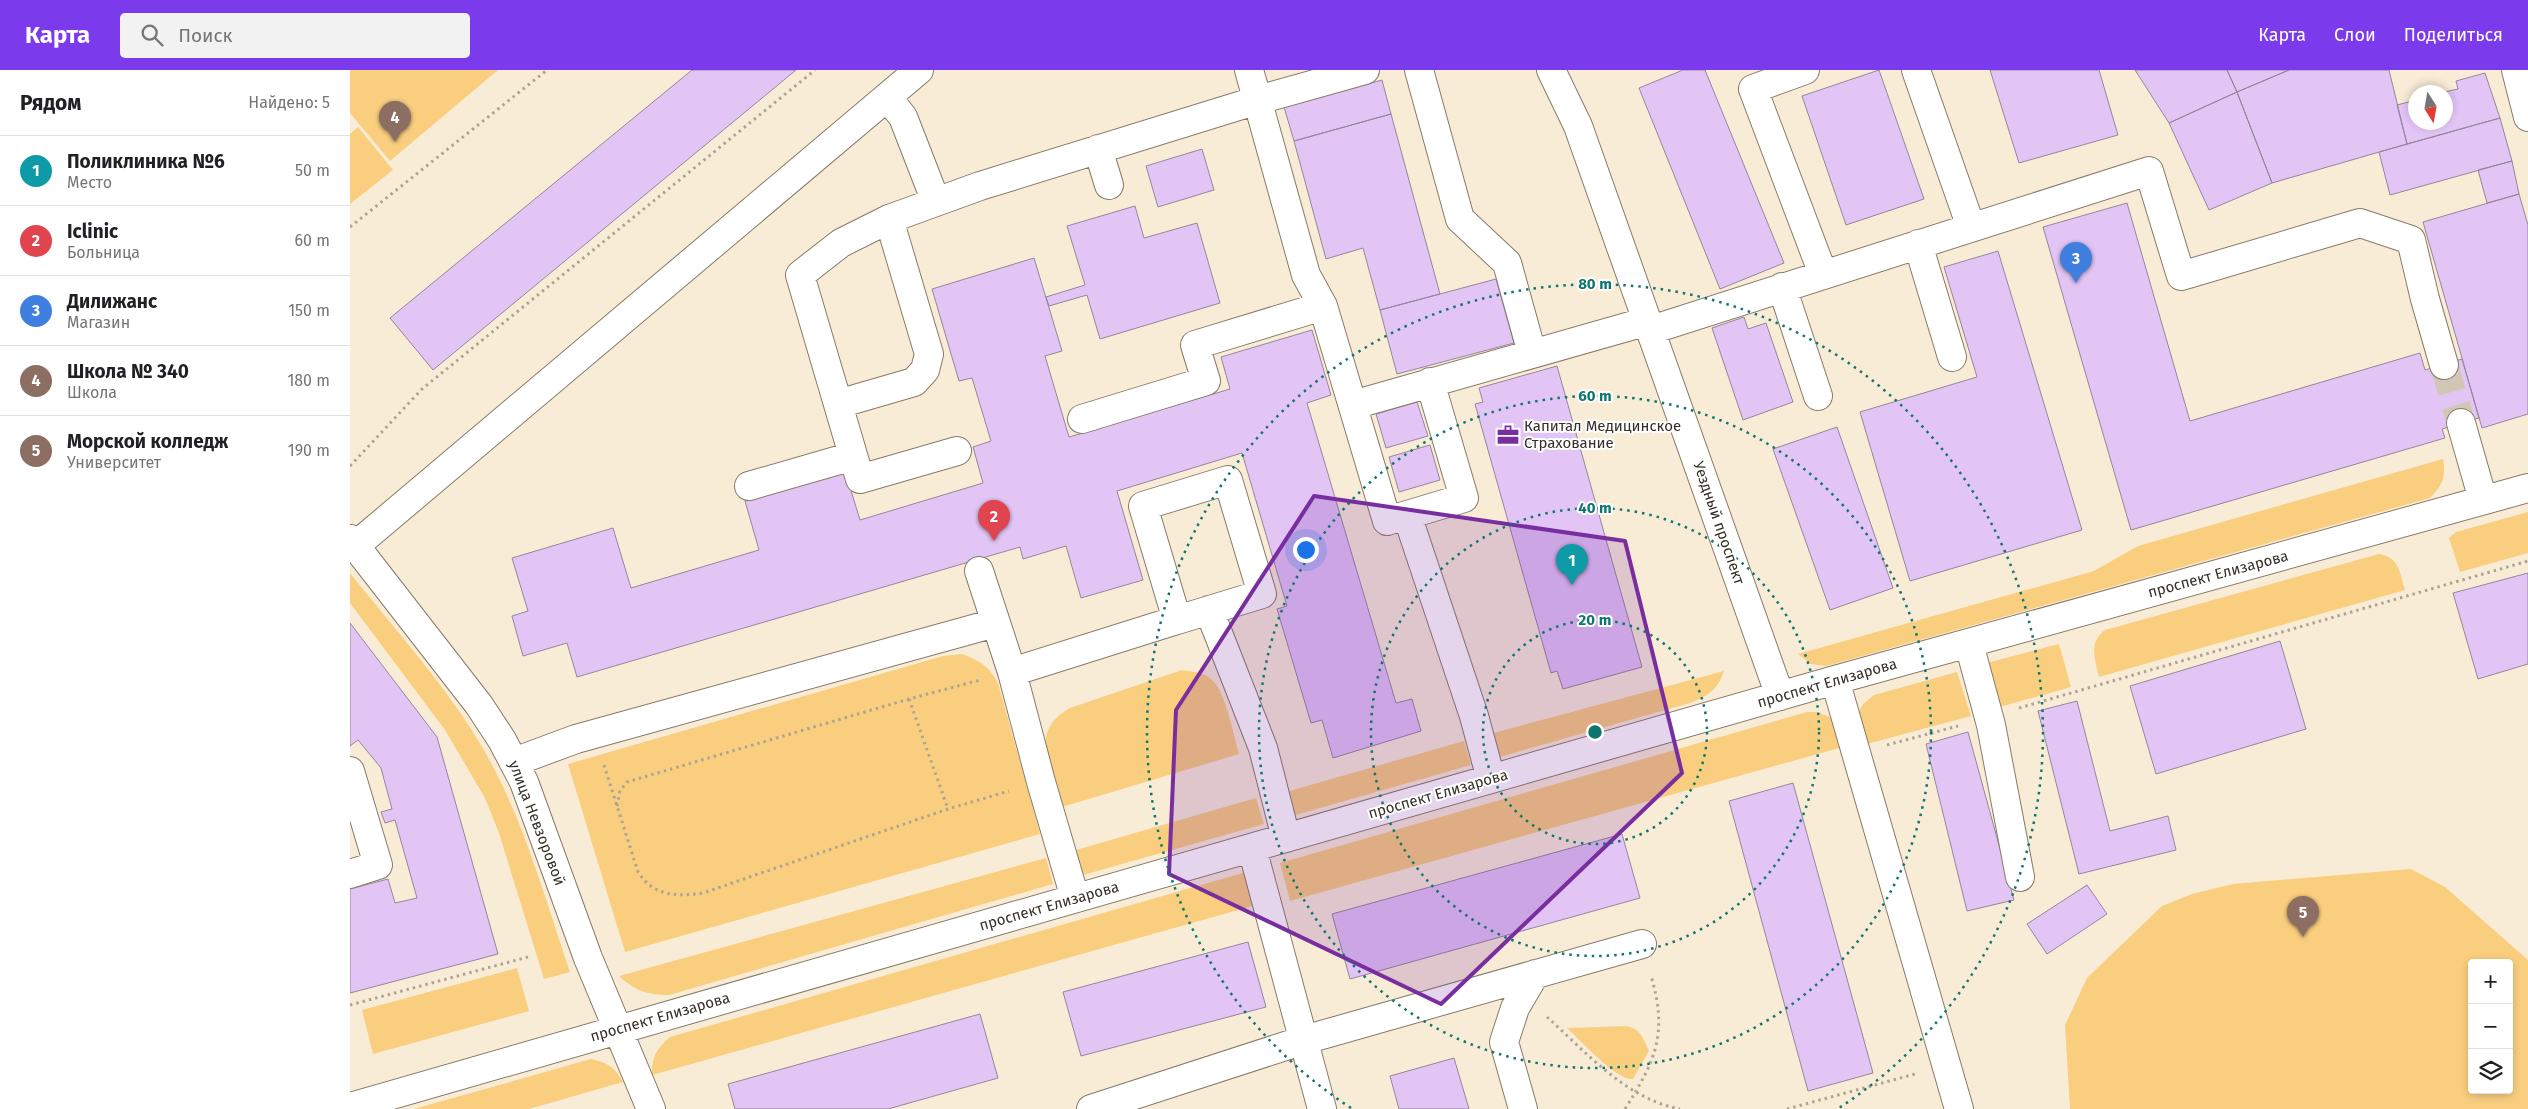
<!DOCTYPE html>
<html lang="ru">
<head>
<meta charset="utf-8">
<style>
	:root { --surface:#fff; --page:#f2f2f2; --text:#202124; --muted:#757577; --line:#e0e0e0; --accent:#7c3aed }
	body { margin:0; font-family:"Fira Sans",sans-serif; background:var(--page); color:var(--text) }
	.controls { position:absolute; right:15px; bottom:15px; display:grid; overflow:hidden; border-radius:5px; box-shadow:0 2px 8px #0003 }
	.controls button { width:45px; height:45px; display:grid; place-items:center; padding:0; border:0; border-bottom:1px solid var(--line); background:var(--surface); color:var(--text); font:25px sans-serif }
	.compass { position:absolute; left:2058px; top:15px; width:45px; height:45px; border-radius:50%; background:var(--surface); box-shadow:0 2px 8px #0003; rotate:169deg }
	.you { position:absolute; left:955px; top:479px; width:18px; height:18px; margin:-12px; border:4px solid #fff; border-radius:50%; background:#1a73e8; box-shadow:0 0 0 8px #1a73e833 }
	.badge { display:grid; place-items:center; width:32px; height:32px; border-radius:50%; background:var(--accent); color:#fff; font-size:16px; font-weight:700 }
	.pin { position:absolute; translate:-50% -41px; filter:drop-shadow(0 1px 2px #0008) }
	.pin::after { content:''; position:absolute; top:26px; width:18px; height:15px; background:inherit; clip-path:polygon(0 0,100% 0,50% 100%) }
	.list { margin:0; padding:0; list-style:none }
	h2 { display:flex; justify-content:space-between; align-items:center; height:65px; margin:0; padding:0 20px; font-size:21px }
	h2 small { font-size:16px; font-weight:400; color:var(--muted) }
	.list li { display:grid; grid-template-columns:32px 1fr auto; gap:15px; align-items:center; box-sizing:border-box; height:70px; padding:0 20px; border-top:1px solid var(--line) }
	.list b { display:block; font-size:19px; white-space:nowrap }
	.list p { margin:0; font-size:16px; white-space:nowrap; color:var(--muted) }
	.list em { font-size:16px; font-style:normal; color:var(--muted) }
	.icon { flex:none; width:28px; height:28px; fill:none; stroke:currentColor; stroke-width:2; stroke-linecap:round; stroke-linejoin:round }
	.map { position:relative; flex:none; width:2178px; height:1039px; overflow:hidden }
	header { display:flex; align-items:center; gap:30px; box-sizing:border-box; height:70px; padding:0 25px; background:var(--accent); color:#fff }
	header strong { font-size:24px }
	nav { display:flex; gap:28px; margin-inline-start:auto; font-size:18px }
	.search { width:350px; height:45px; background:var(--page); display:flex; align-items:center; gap:12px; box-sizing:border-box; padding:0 18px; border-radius:5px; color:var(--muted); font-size:19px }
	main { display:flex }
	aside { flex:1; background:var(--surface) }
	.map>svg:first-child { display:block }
</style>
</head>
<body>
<header>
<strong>Карта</strong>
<div class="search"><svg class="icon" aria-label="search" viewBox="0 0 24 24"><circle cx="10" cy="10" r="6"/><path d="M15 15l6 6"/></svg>Поиск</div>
<nav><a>Карта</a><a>Слои</a><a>Поделиться</a></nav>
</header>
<main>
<aside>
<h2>Рядом<small>Найдено: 5</small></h2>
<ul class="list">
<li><span class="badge" style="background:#0f9aa8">1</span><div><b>Поликлиника №6</b><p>Место</p></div><em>50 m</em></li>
<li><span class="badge" style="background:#e0444e">2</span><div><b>Iclinic</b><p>Больница</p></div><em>60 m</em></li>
<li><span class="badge" style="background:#3f7fe0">3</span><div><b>Дилижанс</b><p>Магазин</p></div><em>150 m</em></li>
<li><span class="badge" style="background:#8d6e63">4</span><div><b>Школа № 340</b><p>Школа</p></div><em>180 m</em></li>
<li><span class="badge" style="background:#8d6e63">5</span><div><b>Морской колледж</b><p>Университет</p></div><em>190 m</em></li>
</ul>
</aside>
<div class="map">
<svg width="2178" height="1039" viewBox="0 0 2178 1039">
	<rect width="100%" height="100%" fill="#f9ecd7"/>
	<path fill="#f9ce7e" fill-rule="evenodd" d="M0,0h148l-108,91 -40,-48z
		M8,57l35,43 -43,34v-70z
		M2093,389c3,18 0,26 -13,39l-604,168 -15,-2 -13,-10 296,-83 44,-25z
		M2178,442v41l-68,19 -11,-34 7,-6z
		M2029,484c20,3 21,19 26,36l-306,87c-4,-17 -11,-35 6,-47z
		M0,503c45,57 100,117 135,179 39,68 60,147 85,220l-26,7 -45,-146 -14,-35 -40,-68 -95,-127z
		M1709,574l12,43 -75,21 -13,-44z
		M612,584c18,7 27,12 36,29l42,151 -415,118 -57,-188 375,-108z
		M832,600c11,2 22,2 30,10 13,10 22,57 27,74l-177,53c-11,-38 -35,-75 8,-99z
		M1374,601c-7,20 -15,24 -34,32l-194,55 -6,-24z
		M1607,602l14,44 -108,29c-5,-24 -12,-34 11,-50z
		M1457,642h10l13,5 13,30 -553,154 -10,-38z
		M1114,671l7,24 -179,51 -6,-24z
		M906,728l8,26 -181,51 -7,-25z
		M696,788l7,26 -384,111c-21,0 -34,-4 -50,-19z
		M2061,799l34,18 83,73v149h-458l-5,-84 22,-47 75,-72 30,-12 41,-10zM2122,893h37v127h-37z
		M896,802l10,33 -604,170c0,-18 4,-26 18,-38z
		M167,898l12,43 -156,43 -11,-44z
		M1276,956c15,3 17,12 23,25l-16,28c-15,3 -54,-40 -66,-51z
		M241,989c17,4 24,8 32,23l-94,27h-115z"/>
	<path fill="#e2c4f5" stroke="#93879b" d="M342,0h104l-363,300 -43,-52z
		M1333,0h22l79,193 -64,26 -81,-201z
		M1529,0l45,129 -78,26 -44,-129z
		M1640,0h109l19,65 -99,28z
		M1785,0h92l10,22 -68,31z
		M1877,0h62l-52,22z
		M1939,0h100l18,74 -135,39 -35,-91z
		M2135,3l15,45 -93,26 -10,-39 19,-5v22h30l-2,-30 14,-3 -2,-8z
		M1032,10l9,34 -97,27 -10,-34z
		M1887,22l35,91 -63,27 -40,-87z
		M1041,44l49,180 -60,16 -17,-62 -37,11 -32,-118z
		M2150,48l12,43 -122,34 -11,-43z
		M852,79l12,41 -56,17 -12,-41z
		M2162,91l7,33 -32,9 -9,-33z
		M2169,124l9,31v189l-46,14 -59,-206z
		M1777,133l63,218 230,-68 5,17 37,-11 17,59 -37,11 3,9 -314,92 -88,-303z
		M785,136l9,32 53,-15 23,80 -120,36 -13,-44 -38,11 -3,-9 39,-12 -18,-59z
		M1648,181l84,279 -172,51 -50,-169 117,-35 -33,-110z
		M684,188l28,93 -17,5 24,81 161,-48 -9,-32 91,-27 19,65 -24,8 89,300 16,-4 9,32 -88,27 -11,-38 -11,3 -34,-114 10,-3 -45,-153 -125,38 26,89 -62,18 -15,-52 -43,13 -3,-12 -443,130 -10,-34 -44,13 -11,-40 16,-5 -16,-53 101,-30 18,60 128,-38 -14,-49 100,-30 15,49 123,-37 -10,-36 18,-6 -19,-63 -13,3 -27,-92z
		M1146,209l18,64 -117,31 -17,-64z
		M1394,247l4,12 18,-6 27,79 -50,18 -31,-92z
		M1207,296l85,301 -79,22 -6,-18 -6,2 -76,-269 8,-2 -4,-14z
		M1067,332l11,34 -42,12 -10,-34z
		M1487,357l56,161 -63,22 -57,-161z
		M1080,375l10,35 -41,12 -10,-35z
		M2178,503v91l-50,15 -25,-86z
		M0,553l87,114 61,217 -148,39v-104l38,-10 7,24 22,-5 -22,-78 -10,3 -4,-11 11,-3 -11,-41 -23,-28 -8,6z
		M1930,571l26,88 -150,45 -26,-88z
		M1727,631l33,130 58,-15 8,34 -97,24 -41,-163z
		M1618,662l46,168 -47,11 -41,-167z
		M1443,713l80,290 -65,18 -79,-290z
		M1272,764l18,64 -290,81 -18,-65z
		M1737,815l20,29 -60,40 -20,-30z
		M898,872l18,65 -185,49 -18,-64z
		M630,944l18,64 -110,31h-153l-7,-25z
		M1104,988l15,51h-70l-9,-33z"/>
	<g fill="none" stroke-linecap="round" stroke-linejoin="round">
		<path stroke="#d2c6b4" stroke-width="28" stroke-dasharray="28 14" stroke-linecap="butt" d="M2094,295l17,58"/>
		<g stroke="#867b68" stroke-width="30">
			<path id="minor" d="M1069,0l41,149 47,44 25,90
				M1201,0l27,56 202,570
				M1455,0l-52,19 70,185
				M1566,0l55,157
				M2166,0l12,47
				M537,27l16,20 33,85
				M748,79l11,36
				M1568,174l34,113
				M1432,217l36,109
				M973,236l64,215 77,-23 -34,-116
				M1301,260l498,-159 32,105 179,-53 51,17 14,59 19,66
				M488,334l76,-22 11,-12 4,-16 -40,-135
				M1003,335l295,-84
				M732,349l124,-38 -11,-36 128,-39 -17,-31 -57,-205
				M2111,353l22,77
				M607,381l-97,28 -60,-204 41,-32 48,-24 91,-33 278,-86 107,-30
				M878,410l34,114 -85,26 -34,-114z
				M399,416l104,-30
				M1057,445l67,201 17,63
				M0,469l129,166 23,35 22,42 64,176 63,151
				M5,476l564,-476
				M629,501l33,101 29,110 34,116
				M859,540l54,138 23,90
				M1619,574l22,81 29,152
				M662,602l165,-52
				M1485,610l124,429
				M164,692l62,-23 419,-116
				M0,701l28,94 -28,9
				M902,778l70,261
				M0,1037l1485,-427 693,-192
				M741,1039l213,-69 338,-96
				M1173,1039l-19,-67 11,-34 20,-34"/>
		</g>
		<path stroke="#aea494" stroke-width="3" stroke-dasharray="2.5 4" stroke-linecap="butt" d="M0,157l197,-157
			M0,396l72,-77 393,-319
			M559,629l39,110
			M1669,638l509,-147
			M1537,675l71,-19
			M254,695l34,107c15,24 39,25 65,21l245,-84 61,-18
			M267,736l3,-15 7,-9 282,-83 71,-19
			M0,935l178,-48
			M1197,947c39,35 79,82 133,92
			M1275,1039c31,-49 43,-76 26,-133
			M1437,1039l128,-35"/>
		<use href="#minor" stroke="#fff" stroke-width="28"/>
	</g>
	<path fill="#792ea0" fill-opacity="0.2" stroke="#792ea0" stroke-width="4" stroke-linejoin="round" d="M964,426l311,45 57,232 -241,231 -272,-130 7,-164z"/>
	<g fill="none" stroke="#0f766e" stroke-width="2.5" stroke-dasharray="2.5 5">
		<circle cx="1245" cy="662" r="112"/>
		<circle cx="1245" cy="662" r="224"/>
		<circle cx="1245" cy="662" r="336"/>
		<path d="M1001 1038A448 448 0 1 1 1489 1038"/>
	</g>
	<defs>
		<g id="office-bare" transform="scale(1.725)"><path d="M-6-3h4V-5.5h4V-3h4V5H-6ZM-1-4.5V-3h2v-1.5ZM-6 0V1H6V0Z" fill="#792ea0" stroke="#fff" stroke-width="2.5" paint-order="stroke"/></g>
	</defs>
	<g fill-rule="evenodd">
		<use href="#office-bare" x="1158" y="365"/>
	</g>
	<g text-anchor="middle" stroke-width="4" stroke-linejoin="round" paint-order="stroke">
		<g font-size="15" fill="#342f27" stroke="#fff" text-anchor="start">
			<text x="1174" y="361">Капитал Медицинское<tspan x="1174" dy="17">Страхование</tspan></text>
		</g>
		<g font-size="15" fill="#342f27" stroke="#fff">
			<text transform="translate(1369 453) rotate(71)" y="5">Уездный проспект</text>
			<text transform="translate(1868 504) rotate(-15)" y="5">проспект Елизарова</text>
			<text transform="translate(1477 613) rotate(-16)" y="5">проспект Елизарова</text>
			<text transform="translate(1088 724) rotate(-16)" y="5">проспект Елизарова</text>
			<text transform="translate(187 753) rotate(69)" y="5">улица Невзоровой</text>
			<text transform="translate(699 836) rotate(-16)" y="5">проспект Елизарова</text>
			<text transform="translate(310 947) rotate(-16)" y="5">проспект Елизарова</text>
		</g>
	</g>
	<circle cx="1245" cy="662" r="8" fill="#0f766e" stroke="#fff" stroke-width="2.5"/>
	<g font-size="15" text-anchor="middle" font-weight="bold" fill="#0f766e" stroke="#fff" stroke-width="4" stroke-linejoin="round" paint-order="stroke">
		<text x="1245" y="219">80 m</text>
		<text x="1245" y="331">60 m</text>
		<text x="1245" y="443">40 m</text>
		<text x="1245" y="555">20 m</text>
	</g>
</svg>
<div class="controls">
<button>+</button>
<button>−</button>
<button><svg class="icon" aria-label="layers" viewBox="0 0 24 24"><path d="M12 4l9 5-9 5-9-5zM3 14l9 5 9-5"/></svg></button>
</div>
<svg class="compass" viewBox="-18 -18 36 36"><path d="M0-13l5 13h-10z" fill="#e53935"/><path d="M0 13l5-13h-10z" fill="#757577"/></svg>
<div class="you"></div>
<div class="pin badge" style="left:1222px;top:515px;background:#0f9aa8">1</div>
<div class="pin badge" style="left:644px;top:471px;background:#e0444e">2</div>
<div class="pin badge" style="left:1726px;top:213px;background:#3f7fe0">3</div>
<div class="pin badge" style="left:45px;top:72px;background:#8d6e63">4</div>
<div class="pin badge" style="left:1953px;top:867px;background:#8d6e63">5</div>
</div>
</main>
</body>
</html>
